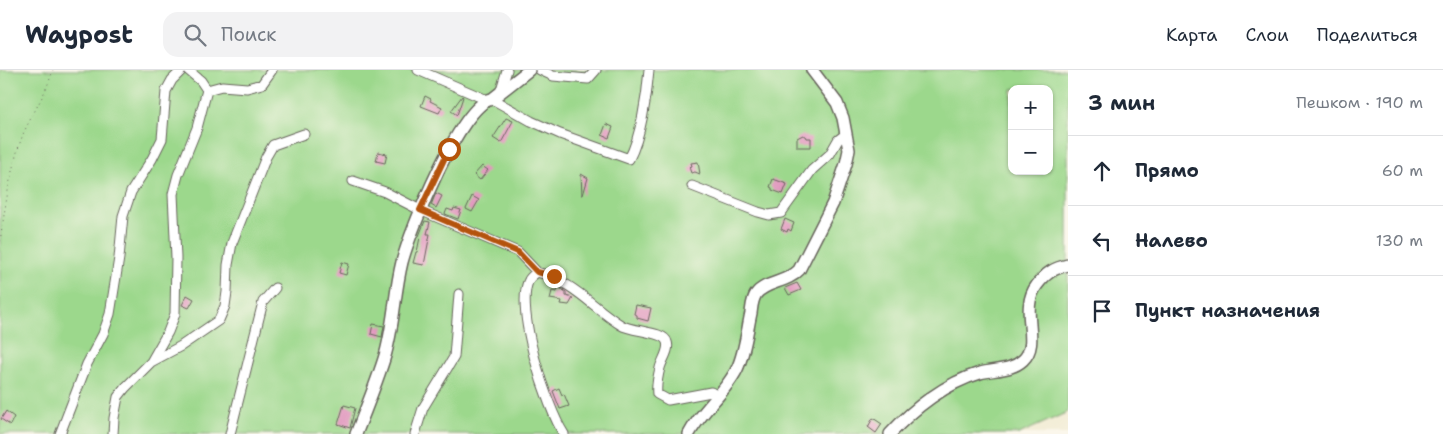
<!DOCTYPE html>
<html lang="ru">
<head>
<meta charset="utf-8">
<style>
	:root { --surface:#fff; --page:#f2f2f3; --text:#1f2937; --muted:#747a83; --line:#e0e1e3 }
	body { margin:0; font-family:"Shantell Sans",sans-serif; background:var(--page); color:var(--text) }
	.controls { position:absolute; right:15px; top:15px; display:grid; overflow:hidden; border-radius:10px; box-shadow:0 1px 4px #0004 }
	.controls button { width:45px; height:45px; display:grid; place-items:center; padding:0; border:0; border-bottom:1px solid var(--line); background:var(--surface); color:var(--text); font:25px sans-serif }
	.stop { position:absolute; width:15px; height:15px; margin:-11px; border:4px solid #b45309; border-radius:50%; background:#fff }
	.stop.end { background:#b45309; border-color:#fff; box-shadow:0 1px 5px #0008 }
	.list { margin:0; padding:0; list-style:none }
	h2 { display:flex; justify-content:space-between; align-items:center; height:65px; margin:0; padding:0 20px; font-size:21px }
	h2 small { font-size:16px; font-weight:400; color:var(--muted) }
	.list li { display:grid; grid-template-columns:32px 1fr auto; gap:15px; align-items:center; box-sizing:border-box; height:70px; padding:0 20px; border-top:1px solid var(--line) }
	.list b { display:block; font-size:19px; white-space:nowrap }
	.list em { font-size:16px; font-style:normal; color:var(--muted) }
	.icon { flex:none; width:28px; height:28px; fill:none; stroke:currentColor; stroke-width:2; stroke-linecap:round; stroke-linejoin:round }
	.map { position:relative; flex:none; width:1068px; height:364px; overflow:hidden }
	header { display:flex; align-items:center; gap:30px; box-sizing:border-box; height:70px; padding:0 25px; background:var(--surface); border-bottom:1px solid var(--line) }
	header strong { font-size:24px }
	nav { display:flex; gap:28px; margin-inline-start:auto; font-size:18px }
	.search { width:350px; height:45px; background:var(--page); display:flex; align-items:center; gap:12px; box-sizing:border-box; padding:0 18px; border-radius:15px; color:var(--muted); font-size:19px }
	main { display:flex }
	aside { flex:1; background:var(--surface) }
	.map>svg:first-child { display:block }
</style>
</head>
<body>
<header>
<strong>Waypost</strong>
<div class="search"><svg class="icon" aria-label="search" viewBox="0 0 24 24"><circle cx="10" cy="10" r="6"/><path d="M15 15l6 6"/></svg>Поиск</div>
<nav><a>Карта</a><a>Слои</a><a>Поделиться</a></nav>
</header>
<main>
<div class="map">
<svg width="1068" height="364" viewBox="0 0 1068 364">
	<rect width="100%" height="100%" fill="#fbf7ec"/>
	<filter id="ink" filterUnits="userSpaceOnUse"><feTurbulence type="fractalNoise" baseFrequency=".02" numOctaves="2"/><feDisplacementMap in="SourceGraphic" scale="10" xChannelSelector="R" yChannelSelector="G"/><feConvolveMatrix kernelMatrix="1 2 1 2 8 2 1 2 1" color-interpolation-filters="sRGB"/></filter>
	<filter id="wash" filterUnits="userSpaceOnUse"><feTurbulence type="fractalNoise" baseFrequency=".0096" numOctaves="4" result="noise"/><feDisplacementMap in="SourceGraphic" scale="20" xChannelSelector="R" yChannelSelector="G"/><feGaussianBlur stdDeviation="1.12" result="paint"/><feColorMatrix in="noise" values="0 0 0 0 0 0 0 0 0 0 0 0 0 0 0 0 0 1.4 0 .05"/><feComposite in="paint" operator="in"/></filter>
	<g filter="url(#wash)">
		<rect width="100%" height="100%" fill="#f2ecd4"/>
		<path fill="#9cd88c" stroke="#5c7a54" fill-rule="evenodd" d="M0,0h1068v342l-49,22h-1019zM1012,19h37v82h-37z"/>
		<g id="blocks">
			<path fill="#e096bd" d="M425,26l6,3 -1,2 12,6 -3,6 -18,-7z
				M462,26l1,1 -6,18 -6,-4z
				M506,48l7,3 -12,22 -8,-5z
				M606,54l7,3 -4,11 -7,-3z
				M803,65l3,1 1,2h4v9h-14v-9z
				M378,82l9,2 -2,9 -9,-2z
				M698,92l2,12 -5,-2 -4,1 -2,-6 3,-1 -1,-3z
				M482,96l6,4 -8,10 -6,-5z
				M581,104l7,4 -5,17h-1z
				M773,109l14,5 -4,10 -11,-4v-2l-2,-1z
				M436,123l6,3 -6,12 -5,-3z
				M472,126l7,4 -7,12 -6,-3z
				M454,138l7,2 -3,9 -13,-5 2,-5 6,2z
				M785,149l9,4 -3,8 -3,-2 -1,3 -6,-3z
				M425,151l5,1 -3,12h3l-6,31 -11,-2 3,-11h1l3,-15 -1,-1z
				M342,192l7,2 -3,11 -7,-2z
				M797,213l4,7 -12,5 -4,-7z
				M558,217l8,5v4l7,2 -4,7 -8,-1 1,-3 -12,-2 2,-8 5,1z
				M187,225l7,4 -5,9 -7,-3z
				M636,235l15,3 -3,13 -11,-3v-3l-3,-1z
				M373,254l11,2 -2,11 -11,-3z
				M559,318l3,7 2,-1 5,12 -9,3 -7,-18z
				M344,335l11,3 -5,20 -12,-4z
				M6,341l8,6 -4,8 -9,-6z
				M873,348l9,6 -6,9 -8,-6z"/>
		</g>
	</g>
	<g filter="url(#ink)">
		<use href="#blocks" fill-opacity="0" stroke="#67655c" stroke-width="1"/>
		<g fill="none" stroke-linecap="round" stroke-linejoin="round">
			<g stroke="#67655c" stroke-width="11">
				<path id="minor" d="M188,0l13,11 6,9 15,-4 25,2 15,-4 10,-14
					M418,0l69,30
					M540,0l13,6 35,3 8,-9
					M500,23l7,-23
					M492,29l39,22 29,13 69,25c12,-22 18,-64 20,-89
					M353,111l32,11 35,18 98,42 19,20
					M692,116l66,26 11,3 12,-2 31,-43 18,-16 8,-14 8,-6
					M151,292l30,-16 38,-26 6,-14 2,-14 1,-27 4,-22 34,-86 7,-12 31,-11
					M60,364l27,-70 16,-30 7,-20 9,-56 4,-42 8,-24 21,-33 10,-20 4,-48 6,-11 10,-10
					M113,364l1,-16 4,-21 7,-9 26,-26 17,-30 7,-18 1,-56 -3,-64 5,-19 19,-47 10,-38
					M230,364l33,-132 12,-14
					M415,364l8,-26 31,-51 5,-63
					M564,364c-17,-25 -50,-127 -35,-154 1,-3 6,-6 8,-8 37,10 54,34 84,53 11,7 43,6 46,17 3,8 -5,18 -7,26 -2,8 -4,18 -3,26l11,6 43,-8 7,4"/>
			</g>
			<g stroke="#67655c" stroke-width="14">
				<path id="tertiary" d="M356,364c10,-25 20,-50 28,-75 10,-31 10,-65 18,-97 8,-30 58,-158 90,-163l37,-29
					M689,364c13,-24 36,-41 48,-65 8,-17 10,-38 14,-56 1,-7 1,-13 5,-19 10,-13 31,-11 43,-24l34,-67 13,-39 3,-14 -6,-32 -6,-15 -25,-33
					M890,364c24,-26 56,-51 90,-61 15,-4 31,-2 43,-13 19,-18 -5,-50 14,-75 9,-12 17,-17 31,-20"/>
			</g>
			<path stroke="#67655c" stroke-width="1" stroke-dasharray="1 4" stroke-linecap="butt" d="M0,171c6,-37 10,-74 24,-109 10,-21 22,-39 29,-62"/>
			<use href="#minor" stroke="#fff" stroke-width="9"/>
			<use href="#tertiary" stroke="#fff" stroke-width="11"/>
		</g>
	</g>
	<g fill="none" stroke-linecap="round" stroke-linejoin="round" filter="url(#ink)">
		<path stroke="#b45309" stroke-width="6" d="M449,79l-29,61 98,42 19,20 17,4"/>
	</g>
</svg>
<div class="controls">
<button>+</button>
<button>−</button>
</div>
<div class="stop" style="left:449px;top:79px"></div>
<div class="stop end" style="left:554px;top:206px"></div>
</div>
<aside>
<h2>3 мин<small>Пешком · 190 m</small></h2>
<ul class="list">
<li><svg class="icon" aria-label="ahead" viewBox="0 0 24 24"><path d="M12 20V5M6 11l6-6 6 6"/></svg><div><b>Прямо</b></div><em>60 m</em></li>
<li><svg class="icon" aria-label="left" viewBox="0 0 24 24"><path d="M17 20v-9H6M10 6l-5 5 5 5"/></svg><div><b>Налево</b></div><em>130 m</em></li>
<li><svg class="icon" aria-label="arrive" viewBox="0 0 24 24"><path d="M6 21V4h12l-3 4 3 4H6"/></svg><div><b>Пункт назначения</b></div></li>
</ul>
</aside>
</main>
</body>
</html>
